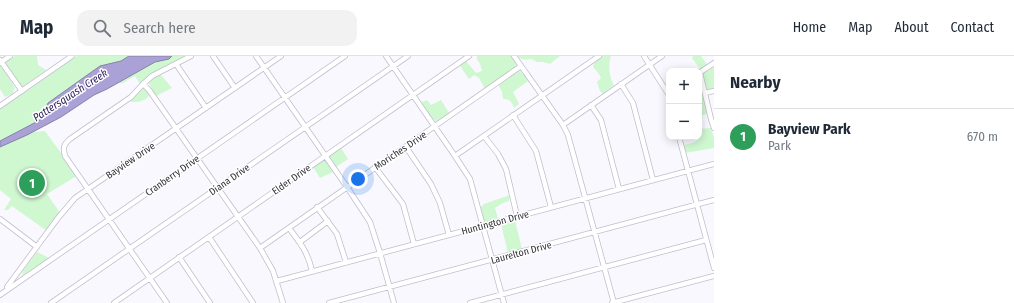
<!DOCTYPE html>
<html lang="en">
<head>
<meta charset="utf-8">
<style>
	:root { --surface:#fff; --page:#f2f2f3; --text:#1f2937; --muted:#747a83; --line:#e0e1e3; --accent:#2563eb }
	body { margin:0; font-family:"Fira Sans Condensed",sans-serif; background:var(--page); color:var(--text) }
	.controls { position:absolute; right:12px; top:12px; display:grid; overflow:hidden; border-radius:8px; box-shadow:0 2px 10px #0003 }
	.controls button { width:36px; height:36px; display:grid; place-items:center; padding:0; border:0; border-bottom:1px solid var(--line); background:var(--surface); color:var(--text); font:20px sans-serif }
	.you { position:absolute; left:358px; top:123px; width:14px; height:14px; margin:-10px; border:3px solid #fff; border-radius:50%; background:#1a73e8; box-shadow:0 0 0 6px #1a73e833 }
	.badge { display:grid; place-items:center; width:26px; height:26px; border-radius:50%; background:var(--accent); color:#fff; font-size:13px; font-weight:700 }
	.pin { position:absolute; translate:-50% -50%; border:2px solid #fff; box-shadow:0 1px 4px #0006 }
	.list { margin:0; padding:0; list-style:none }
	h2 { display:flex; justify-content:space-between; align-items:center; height:52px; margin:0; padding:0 16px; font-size:17px }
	h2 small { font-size:13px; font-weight:400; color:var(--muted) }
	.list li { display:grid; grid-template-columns:26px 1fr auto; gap:12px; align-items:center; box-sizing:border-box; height:56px; padding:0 16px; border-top:1px solid var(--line) }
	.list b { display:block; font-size:15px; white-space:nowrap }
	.list p { margin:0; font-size:13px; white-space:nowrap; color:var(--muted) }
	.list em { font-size:13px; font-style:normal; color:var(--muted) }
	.icon { flex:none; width:22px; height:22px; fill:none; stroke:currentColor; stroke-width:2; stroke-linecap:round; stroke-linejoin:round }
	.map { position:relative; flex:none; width:714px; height:247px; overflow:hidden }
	header { display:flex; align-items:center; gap:24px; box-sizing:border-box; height:56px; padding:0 20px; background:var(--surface); border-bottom:1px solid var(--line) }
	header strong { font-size:19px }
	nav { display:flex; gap:22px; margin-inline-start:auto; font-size:14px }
	.search { width:280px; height:36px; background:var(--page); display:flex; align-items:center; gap:10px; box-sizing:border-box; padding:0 14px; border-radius:12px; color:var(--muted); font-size:15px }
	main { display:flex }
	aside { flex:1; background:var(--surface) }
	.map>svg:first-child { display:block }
</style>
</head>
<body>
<header>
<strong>Map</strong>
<div class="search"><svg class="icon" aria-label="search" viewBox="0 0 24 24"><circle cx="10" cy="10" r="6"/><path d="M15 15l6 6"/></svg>Search here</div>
<nav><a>Home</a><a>Map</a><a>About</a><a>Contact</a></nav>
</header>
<main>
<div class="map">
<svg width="714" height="247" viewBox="0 0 714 247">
	<rect width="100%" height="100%" fill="#f9f8ff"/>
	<path fill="#cff7d0" d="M15,0h22l1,9 8,5 -23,16h-2l-16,-23z
		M77,0h52l-8,5 -21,5 -52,37 -8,17 -40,21v-32l24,-17h2z
		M172,0h13l-37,20 -8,8 -5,-8 -14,8 -2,-2c12,-7 23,-15 35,-20 6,-2 13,-1 18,-6z
		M477,0h35l3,6 1,5 -31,22 -6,-11 -5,-3 -5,4 -9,-13 6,-5 10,12 6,-2 -2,-7 -3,-5z
		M518,0h42l-10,8 -7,-2h-6l-6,-3c-5,0 -10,2 -13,-3z
		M603,0h8c-3,8 -2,22 3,29l-11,9 -3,-3 -3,-9 4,-4 -2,-4 -6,-7 1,-4z
		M693,0h8l7,10 -8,3 -8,-11z
		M714,9v24l-7,1 -5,-16z
		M0,10h2l13,22 -3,6 -7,3 -5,-8z
		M520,15l5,5 3,5 -15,11 6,12 -5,4c-2,-6 -4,-9 -11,-9l-1,-7 -4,-8z
		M159,18l3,2 10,12 -16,8 -7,-12v-3z
		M699,27l8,31 -8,2z
		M144,32l3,1 2,7c-6,6 -12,7 -20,5z
		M427,44l4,5 10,-5 8,13 -13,8 -2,-1 -14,-17z
		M711,72l3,10v10l-29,5 -1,-8c13,-3 15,-3 15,-16z
		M45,75l32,44 -2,2 -28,17 13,19 -13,18 -35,-25 -4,4h-4l7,-11 -11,-9v-43l33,-15z
		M341,92l7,11 -12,8 -7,-9 2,-4z
		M324,104l3,1 6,11 -13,6 -7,-11z
		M510,139l-1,6 -6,2 -8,5 3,11 -12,3 -3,-1 -3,-13 4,-4z
		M515,165l7,28 -14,4 -7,-29z
		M37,196l12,6 -26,17 -1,-1 1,-3z"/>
	<path fill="#aaa2d6" stroke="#8781a7" d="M129,0h43l-3,3 -14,3 -48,27 -13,6 -33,22 -34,18 -27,12v-6l40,-21 8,-17 52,-37 21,-5z"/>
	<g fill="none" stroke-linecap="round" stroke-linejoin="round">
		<g stroke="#c0becd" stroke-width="6">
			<path id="minor" d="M213,0l22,32
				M256,0l91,131 23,35 10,31 14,50
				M386,0l69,100 15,23 34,124
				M514,0l49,69 5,10 46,168
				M644,0l25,39
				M0,4l22,31
				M0,7l10,-7
				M176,8l30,44
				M699,17l15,-10
				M700,17l11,46 3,9
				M143,28l6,6 111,158 13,23 10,32
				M621,28l12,19 20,77
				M705,37l9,-2
				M591,49l10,15 18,69
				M0,50l72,-50
				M513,59l23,36 15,56
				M563,69l99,-69
				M484,80l14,18 8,15 11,47
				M679,81l35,131
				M406,91l25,37 9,19 9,32
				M455,100l144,-100
				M375,111l28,37 11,40
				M317,151l20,27 9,28
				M0,163l37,28
				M289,172c11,15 19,24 23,43
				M209,181l44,66
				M300,186l28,-21
				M260,192l261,-182
				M179,201l31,46
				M277,225l437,-117
				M7,231l51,-69 17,-20 206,-142
				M0,239l345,-239
				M51,247l357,-247
				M114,247l355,-247
				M167,247l-102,-147c-2,-8 -2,-11 5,-17l61,-42 12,-13 9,-8 39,-20
				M329,247l385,-103
				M470,247l236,-63
				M612,247l102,-27"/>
		</g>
		<use href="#minor" stroke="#fff" stroke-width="4.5"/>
	</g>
	<g text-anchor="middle" stroke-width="3" stroke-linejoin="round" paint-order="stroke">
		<g font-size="10" fill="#34333a" stroke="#fff">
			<text transform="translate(400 94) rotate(-34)" y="4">Moriches Drive</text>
			<text transform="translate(130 104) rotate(-34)" y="4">Bayview Drive</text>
			<text transform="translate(172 119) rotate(-35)" y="4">Cranberry Drive</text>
			<text transform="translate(229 123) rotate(-35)" y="4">Diana Drive</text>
			<text transform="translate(291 123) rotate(-35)" y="4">Elder Drive</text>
			<text transform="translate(495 166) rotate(-15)" y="4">Huntington Drive</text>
			<text transform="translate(521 196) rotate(-15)" y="4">Laurelton Drive</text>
		</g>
		<g font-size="11" font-style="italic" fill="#33225f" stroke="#fff">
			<text transform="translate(70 39) rotate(-33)" y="4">Pattersquash Creek</text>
		</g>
	</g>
</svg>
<div class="controls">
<button>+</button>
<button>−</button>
</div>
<div class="you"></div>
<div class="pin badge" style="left:32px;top:127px;background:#2e9e5b">1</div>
</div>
<aside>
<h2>Nearby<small></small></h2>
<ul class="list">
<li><span class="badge" style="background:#2e9e5b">1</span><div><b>Bayview Park</b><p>Park</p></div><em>670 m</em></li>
</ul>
</aside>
</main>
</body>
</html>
